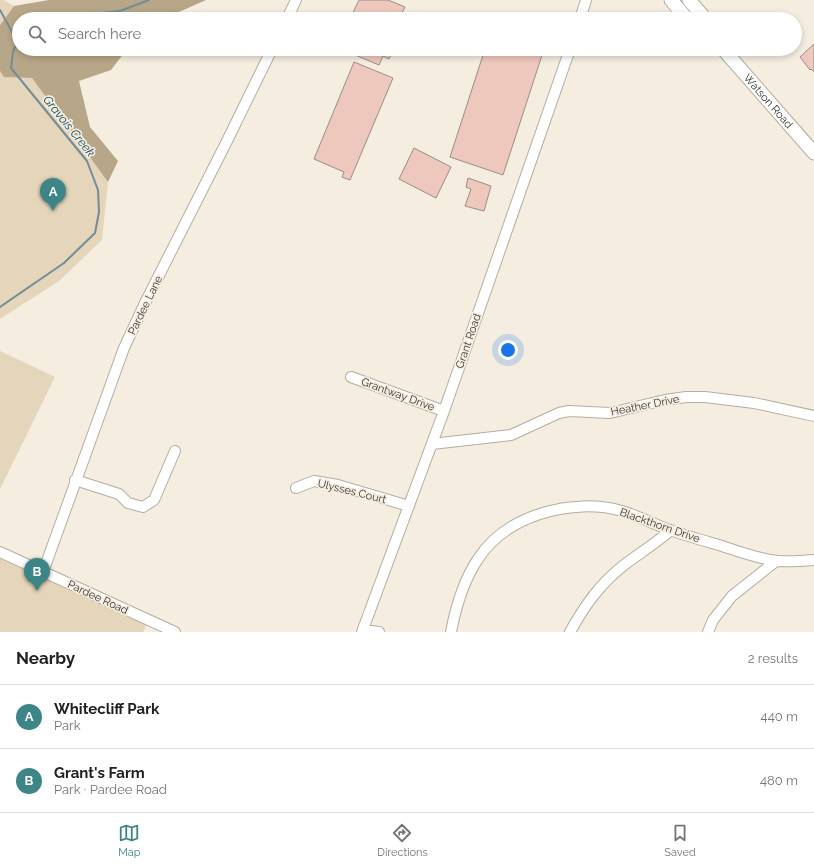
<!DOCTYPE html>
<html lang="en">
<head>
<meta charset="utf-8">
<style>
	:root { --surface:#fff; --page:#f2f2f2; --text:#202124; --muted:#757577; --line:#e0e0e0; --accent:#3d8587 }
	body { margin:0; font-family:Raleway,sans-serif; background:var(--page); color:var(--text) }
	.you { position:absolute; left:508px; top:350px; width:14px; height:14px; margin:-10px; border:3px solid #fff; border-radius:50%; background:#1a73e8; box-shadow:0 0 0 6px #1a73e833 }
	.badge { display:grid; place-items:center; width:26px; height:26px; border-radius:50%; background:var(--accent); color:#fff; font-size:13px; font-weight:700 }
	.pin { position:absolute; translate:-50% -33px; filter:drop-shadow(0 1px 2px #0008) }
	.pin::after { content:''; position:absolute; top:21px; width:14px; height:12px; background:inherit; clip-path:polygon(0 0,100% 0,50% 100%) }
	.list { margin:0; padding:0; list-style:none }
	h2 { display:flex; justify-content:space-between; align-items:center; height:52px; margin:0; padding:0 16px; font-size:17px }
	h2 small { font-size:13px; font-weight:400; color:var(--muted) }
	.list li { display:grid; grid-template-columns:26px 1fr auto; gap:12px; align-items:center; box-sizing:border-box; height:64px; padding:0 16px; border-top:1px solid var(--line) }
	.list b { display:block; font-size:15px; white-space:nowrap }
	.list p { margin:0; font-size:13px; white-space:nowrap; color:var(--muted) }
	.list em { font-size:13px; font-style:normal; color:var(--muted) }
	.icon { flex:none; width:22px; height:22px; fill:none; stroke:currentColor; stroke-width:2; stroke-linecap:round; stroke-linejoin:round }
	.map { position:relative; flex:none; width:814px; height:632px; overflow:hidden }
	.search { position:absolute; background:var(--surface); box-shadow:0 2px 6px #0003; left:12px; right:12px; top:12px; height:44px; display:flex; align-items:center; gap:10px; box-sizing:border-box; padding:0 14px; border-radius:22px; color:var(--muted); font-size:15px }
	.sheet { height:180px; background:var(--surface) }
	nav { display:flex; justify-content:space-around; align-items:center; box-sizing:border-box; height:56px; border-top:1px solid var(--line); background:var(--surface); font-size:11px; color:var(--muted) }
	nav a { display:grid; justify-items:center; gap:2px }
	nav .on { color:var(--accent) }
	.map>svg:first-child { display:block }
</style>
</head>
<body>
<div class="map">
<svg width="814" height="632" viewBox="0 0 814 632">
	<rect width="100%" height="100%" fill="#f4ede0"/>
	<path fill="#e5d6bb" d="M0,0h4l10,6 -14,19z
		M0,71l5,6 27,1 76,104 -6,58 -43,41 -59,38z
		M0,351l55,26 -55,112z
		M0,557l147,67 -4,8h-143z"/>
	<path fill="#b8a688" d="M49,0h157l-43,19h-144v30h108l-16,21 -32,11 11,46 28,34 -10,21 -76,-104 -28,-1 -4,-6v-46l14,-19z"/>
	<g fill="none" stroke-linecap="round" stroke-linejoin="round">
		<path stroke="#738c96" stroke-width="2" d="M0,10l17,31
			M46,19l74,-8 29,-11
			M0,307l64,-44 31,-30 4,-21 -1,-22 -11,-29 -76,-93 2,-16 6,-15"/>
	</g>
	<path fill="#efc8bd" stroke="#9a8c88" d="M359,0h29l17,7 -6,12h-49z
		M814,44v28l-3,-3 -1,1 -10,-13z
		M349,49h40l4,2 -4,8 -6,-3 -4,9 -31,-13z
		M485,49h59l-41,126 -53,-18z
		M354,62l39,16 -43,102 -8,-3 2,-5 -30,-13z
		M414,148l37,19 -15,31 -37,-19z
		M468,178l23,8 -7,25 -19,-5 6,-17 -5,-2z"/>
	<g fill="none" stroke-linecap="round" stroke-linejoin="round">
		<g stroke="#b4ada1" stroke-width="12">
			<path id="minor" d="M287,19l9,-19
				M580,19l6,-19
				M351,377l93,34
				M432,444l79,-9 48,-22 10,-2 41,2 55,-13 21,-3h19l49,6 60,13
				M75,480l44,14 9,9 15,4 11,-7 21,-49
				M296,488l18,-7 24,4 71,21
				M0,552l175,80
				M43,572l81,-224 21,-45 82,-162 45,-92
				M363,630l16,2
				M362,632l82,-221 126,-362
				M451,632c5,-26 12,-51 27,-73 28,-44 95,-62 144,-48 16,5 32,13 48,19 17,6 35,11 52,16 18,6 37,13 56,15 12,1 24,0 36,-1
				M570,632c15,-27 30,-48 54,-67 16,-12 32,-22 47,-35
				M708,632l5,-12 19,-24 44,-35"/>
		</g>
		<g stroke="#b4ada1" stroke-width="15">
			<g id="major">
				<path d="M671,0l16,19"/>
				<path d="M689,0l13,15 2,4"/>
				<path id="s1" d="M723,49l91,104"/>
			</g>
		</g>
		<use href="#minor" stroke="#fff" stroke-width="10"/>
		<use href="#major" stroke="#fff" stroke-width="13"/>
	</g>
	<g text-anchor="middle" stroke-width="3.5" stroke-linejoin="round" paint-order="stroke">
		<g font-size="11" fill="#3a3732" stroke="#f4ede0">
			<text dy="4" stroke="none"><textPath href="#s1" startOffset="69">Watson Road</textPath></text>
			<text transform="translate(145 305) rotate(-64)" y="4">Pardee Lane</text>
			<text transform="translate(468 341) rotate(-71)" y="4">Grant Road</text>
			<text transform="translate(398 394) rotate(20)" y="4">Grantway Drive</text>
			<text transform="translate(645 405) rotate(-11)" y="4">Heather Drive</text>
			<text transform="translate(352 491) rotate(14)" y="4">Ulysses Court</text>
			<text transform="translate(660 525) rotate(19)" y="4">Blackthorn Drive</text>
			<text transform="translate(98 597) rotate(25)" y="4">Pardee Road</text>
		</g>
		<g font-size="12" font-style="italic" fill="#033d4e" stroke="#f4ede0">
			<text transform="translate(69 126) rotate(51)" y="4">Gravois Creek</text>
		</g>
	</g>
</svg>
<div class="you"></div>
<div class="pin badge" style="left:53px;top:211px">A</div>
<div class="pin badge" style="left:37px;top:591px">B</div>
<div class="search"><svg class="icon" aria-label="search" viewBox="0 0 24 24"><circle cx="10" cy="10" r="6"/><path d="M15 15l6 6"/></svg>Search here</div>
</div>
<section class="sheet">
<h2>Nearby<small>2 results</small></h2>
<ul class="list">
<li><span class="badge">A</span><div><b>Whitecliff Park</b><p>Park</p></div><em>440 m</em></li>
<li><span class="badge">B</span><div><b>Grant's Farm</b><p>Park · Pardee Road</p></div><em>480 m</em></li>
</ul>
</section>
<nav>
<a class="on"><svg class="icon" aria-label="map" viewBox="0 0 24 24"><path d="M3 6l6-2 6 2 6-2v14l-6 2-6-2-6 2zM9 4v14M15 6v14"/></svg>Map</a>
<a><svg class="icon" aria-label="directions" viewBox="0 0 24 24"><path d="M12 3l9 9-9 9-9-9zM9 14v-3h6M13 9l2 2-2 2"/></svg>Directions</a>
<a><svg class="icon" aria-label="saved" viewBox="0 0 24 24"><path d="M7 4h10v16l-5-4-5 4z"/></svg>Saved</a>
</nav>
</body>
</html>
